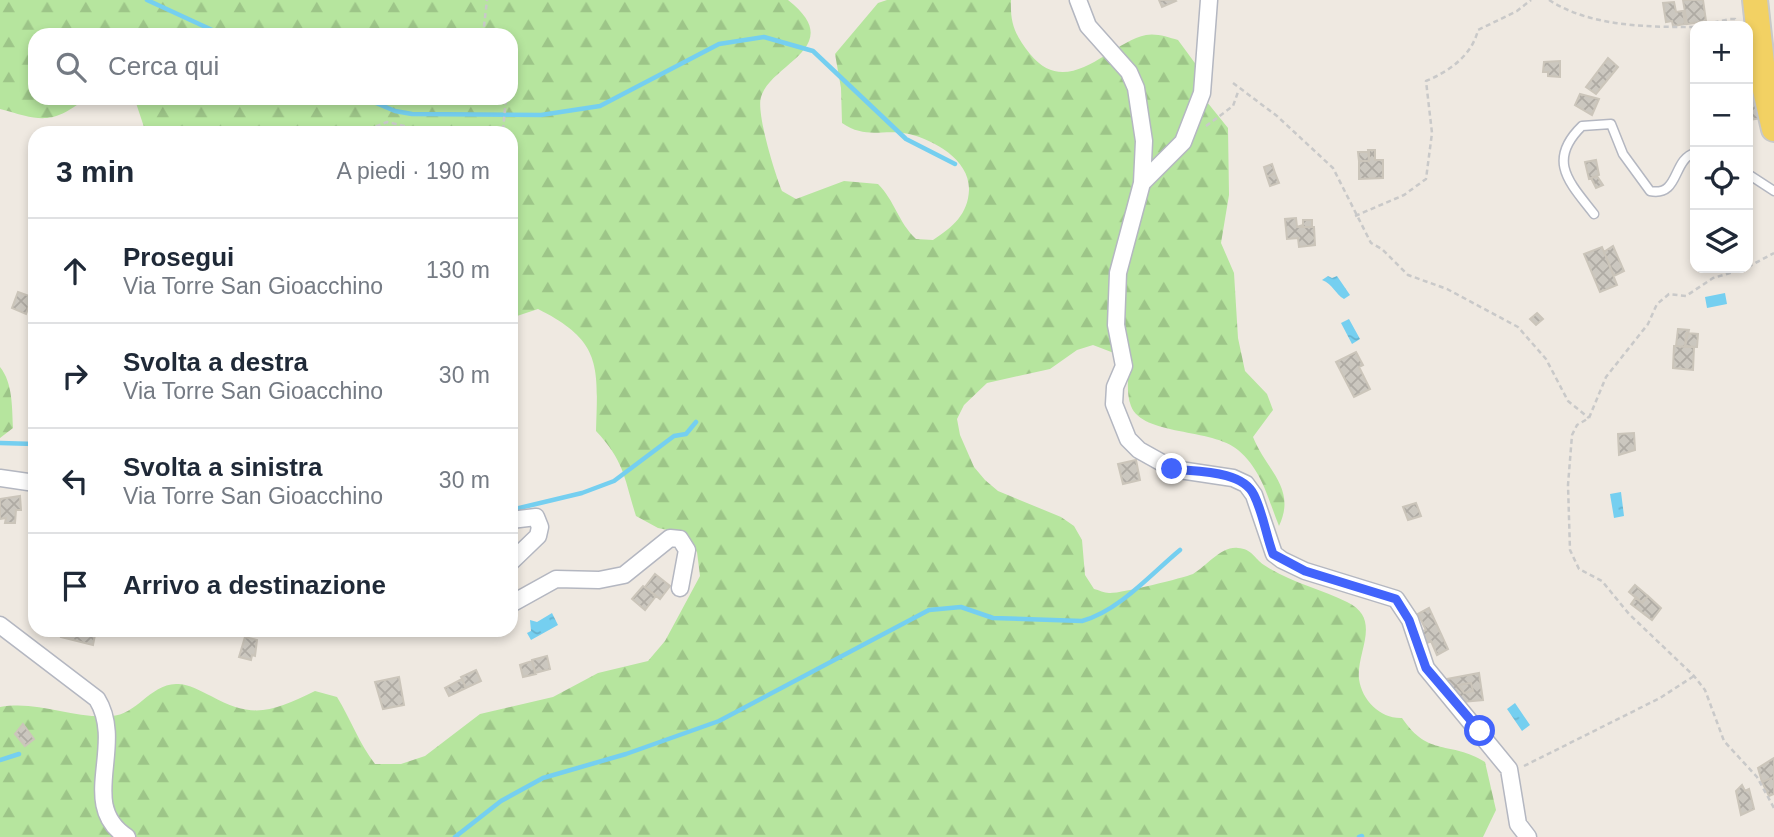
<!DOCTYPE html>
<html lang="it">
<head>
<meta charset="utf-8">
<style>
	:root { --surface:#fff; --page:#f6f6f7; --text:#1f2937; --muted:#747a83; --line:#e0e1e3 }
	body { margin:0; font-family:Helvetica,sans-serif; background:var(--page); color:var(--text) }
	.controls { position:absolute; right:21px; top:21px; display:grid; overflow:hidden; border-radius:14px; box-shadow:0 4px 10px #0003 }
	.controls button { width:63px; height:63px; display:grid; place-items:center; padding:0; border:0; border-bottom:2px solid var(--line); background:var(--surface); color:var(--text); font:35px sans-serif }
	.stop { position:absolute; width:21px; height:21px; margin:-16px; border:5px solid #4264fb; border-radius:50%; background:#fff }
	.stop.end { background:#4264fb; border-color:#fff; box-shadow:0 2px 7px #0008 }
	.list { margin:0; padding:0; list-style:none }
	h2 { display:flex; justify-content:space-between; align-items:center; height:91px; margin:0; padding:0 28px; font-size:30px }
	h2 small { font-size:23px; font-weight:400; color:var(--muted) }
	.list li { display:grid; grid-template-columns:46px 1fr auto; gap:21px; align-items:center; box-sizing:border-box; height:105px; padding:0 28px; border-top:2px solid var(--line) }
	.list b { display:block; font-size:26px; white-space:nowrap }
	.list p { margin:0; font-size:23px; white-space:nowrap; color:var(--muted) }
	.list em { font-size:23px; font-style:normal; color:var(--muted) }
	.icon { flex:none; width:38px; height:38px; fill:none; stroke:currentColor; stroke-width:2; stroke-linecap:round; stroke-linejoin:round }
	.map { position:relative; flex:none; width:1774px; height:837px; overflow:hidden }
	.search { position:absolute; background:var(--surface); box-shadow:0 4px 10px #0003; left:28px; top:28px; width:490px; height:77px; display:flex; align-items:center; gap:18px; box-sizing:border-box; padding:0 24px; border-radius:21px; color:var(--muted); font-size:26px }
	.panel { position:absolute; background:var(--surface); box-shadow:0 4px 10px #0003; left:28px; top:126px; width:490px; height:511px; border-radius:21px }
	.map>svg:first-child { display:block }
</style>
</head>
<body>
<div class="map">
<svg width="1774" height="837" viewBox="0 0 1774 837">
	<defs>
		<pattern id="forest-firs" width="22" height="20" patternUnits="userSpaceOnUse" patternTransform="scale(1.75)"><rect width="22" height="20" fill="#b6e59e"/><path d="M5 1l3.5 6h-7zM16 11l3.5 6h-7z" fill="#9dc588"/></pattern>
		<pattern id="water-ripples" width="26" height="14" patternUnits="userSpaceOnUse" patternTransform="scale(1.75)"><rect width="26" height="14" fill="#75cff0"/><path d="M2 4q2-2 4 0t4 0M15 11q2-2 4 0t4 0" fill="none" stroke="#66b2ce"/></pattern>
		<pattern id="building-cross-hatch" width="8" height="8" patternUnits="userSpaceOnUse" patternTransform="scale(1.75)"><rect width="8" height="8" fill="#cbc7bf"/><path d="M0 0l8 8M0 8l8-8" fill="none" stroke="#afaba4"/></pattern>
	</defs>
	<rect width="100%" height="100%" fill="#efe9e1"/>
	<path fill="url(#forest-firs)" d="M0,0h788c60,47 -17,63 -27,97 -5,16 14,77 21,94l14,8 48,-18 34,3c17,17 20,38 38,55l17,1c20,-13 35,-26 36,-50 1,-30 -35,-50 -60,-56 -26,-6 -42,6 -67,-11l-1,-35 -6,-34 43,-51 9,-3h124c-1,24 4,35 19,54 38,47 80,-12 116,-19 10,-2 22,2 32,5l22,30 7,32 21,26 1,67 -8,48 13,30 4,65 7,33 22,23 6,16 -20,27c13,33 44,51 26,89 -11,-27 -17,-56 -41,-76 -25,-22 -96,-14 -107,-44 -6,-15 -1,-33 -4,-48l-34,-13 -16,5 -27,19 -63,14 -23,22 -7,14 3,16 14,32 11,13 13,11 63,26 13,9 8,14 3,35 9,14c5,1 10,4 15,4 10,1 74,-15 84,-19 14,-8 28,-28 45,-26 14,1 16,10 26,17 25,17 57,24 83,37 36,17 9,50 12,77 3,22 22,40 43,39 27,40 48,22 83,44l11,48 -13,27h-1483v-130c38,-7 73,12 111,9 26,-1 38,-31 65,-32 11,-1 25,7 35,12 43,24 62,15 104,-5l22,6c14,23 22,46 38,67h26l24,-8 55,-42 73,-17 45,-24 50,-12 17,-20 35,-65 -3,-24 -15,-19 -24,-5 -22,-12c-12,-38 -11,-54 -40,-85 2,-65 6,-90 -58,-122l-27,9v-185h-365l-10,-30 -13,-5h388v-63h-476v63h51c-35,28 -46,22 -86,11z
		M0,367c13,16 12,41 13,61l-13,10z"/>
	<path fill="url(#water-ripples)" d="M1328,276l4,2 5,-2 13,19 -6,4c-9,-5 -11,-15 -22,-19z
		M1725,293l2,11 -20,4 -2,-11z
		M1349,319l11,20 -8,5 -11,-21z
		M1621,492l3,24 -10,2 -4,-24z
		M552,613l6,12 -27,15 -4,-7 4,-2 -1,-11 7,2z
		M1515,703l15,22 -8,6 -15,-22z"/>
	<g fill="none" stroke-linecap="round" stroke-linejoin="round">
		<path stroke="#75cff0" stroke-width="4.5" d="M147,0l76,35
			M364,98l31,13 17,3 129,1 59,-9 119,-62 45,-7 49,14 93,88 49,25
			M0,443l35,1
			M511,510l71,-17 32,-12 60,-45 12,-2 10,-12
			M0,760l19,-6
			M455,837l46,-36 42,-23 83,-24 93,-33 210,-111 32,-3 32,11 89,3c37,-10 69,-47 98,-71
			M1359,837l3,-1"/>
	</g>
	<path fill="url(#building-cross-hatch)" stroke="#cbc5ba" stroke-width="2" d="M1159,0h16l1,1 -14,6z
		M1683,0h20l3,21 -19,3z
		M1674,2l2,10 7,-1 2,13 -12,2 -1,-5 -6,1 -3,-19z
		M1608,58l10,9 -22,27 -10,-7z
		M1560,61v16l-12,-1v-4h-5l1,-10z
		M1580,94l19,5 -7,16 -17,-10z
		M1759,101l3,17 -13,2 -1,-17z
		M1368,150h7v10h8v18l-24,1v-18h10z
		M1358,152h11v9h-10z
		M1596,160l3,15 -10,4 -4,-17z
		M1272,164l3,9 -8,4 -3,-10z
		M1275,173l4,10 -9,3 -3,-9z
		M1597,176l6,9 -7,3 -5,-10z
		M1296,218l1,9h17l1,18 -16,2 -1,-9 -11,1 -2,-20z
		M1303,220h9v7h-15l6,-2z
		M1613,246l11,25 -10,5 -10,-24z
		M1602,247l15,38 -17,7 -16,-38z
		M18,292l14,5 -6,17 -14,-6z
		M1537,313l6,6 -7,6 -6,-6z
		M1678,329l11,1 -4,17 -9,-1z
		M1686,333l12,1 -1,13 -12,-1z
		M1674,346l20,1 -1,23 -20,-2z
		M1356,352l7,13 -4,2 11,22 -16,8 -18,-35z
		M1634,433l1,17 -16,5 -1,-21z
		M1136,460l4,20 -17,4 -5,-20z
		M20,496l1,14h-5l-1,13h-10l1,-5 -6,1v-20z
		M1416,503l5,13 -13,4 -5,-13z
		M655,574l15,12 -10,13 -15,-12z
		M1635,585l13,11 -6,7 -13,-11z
		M643,586l13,10 -11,14 -13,-11z
		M1648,596l13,12 -9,12 -21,-16 5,-7 6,6z
		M1429,608l19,41 -11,6 -6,-14 -9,5 -6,-13 10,-3 -8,-16z
		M63,630h33l-3,15 -32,-8z
		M245,637l12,3 -2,16 -3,-1 -1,5 -12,-3z
		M547,656l3,13 -15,4 -3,-13z
		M532,661l4,13 -13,3 -3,-12z
		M476,670l5,11 -15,7 -5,-11z
		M1479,673l4,27 -21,2 -20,-22z
		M399,677l5,28 -21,4 -8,-27z
		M462,679l4,9 -17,8 -4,-8z
		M1471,683l2,8 -9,2 -6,-8z
		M23,724l11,15 -9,7 -10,-12z
		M1774,758v19l-12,5 -4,-14z
		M1774,777v17l-5,2 -7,-14z
		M1742,785l3,6 4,-2 5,20 -13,6 -5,-24z"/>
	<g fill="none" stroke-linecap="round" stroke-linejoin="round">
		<g stroke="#b4b7c1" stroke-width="11">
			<path id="service" d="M1748,174l26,17
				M1594,214c-24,-31 -48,-53 -12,-88l29,-2 12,30 27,37c30,6 22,-32 45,-38"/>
		</g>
		<g stroke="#b4b7c1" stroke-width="19">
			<path id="minor" d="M1078,0l10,26 41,46 7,16 8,53 -2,42 -24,90 -2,52 8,41 -9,21 -1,17 14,35 11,11 34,19 60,9 13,6 8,11 20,59 8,6 23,11 91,28 14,21 16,48 83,101 9,55 10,13
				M1142,183l41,-41 19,-49 7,-93
				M0,478l35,5
				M511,520l25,-3 4,10 -2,9 -27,26
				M511,604l45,-25 43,1 25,-5 46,-37 10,1 7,11 -7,38
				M0,625l97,74c29,47 -20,106 30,138"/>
		</g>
		<g stroke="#c9c9c9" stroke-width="28">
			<path id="primary" d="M1755,0l10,90 9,39"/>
		</g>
		<path stroke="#c9c9c9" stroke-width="2.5" stroke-dasharray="5 3.5" stroke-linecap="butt" d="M1549,0c42,27 99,27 146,27
			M1697,26l33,-7h5l1,7
			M483,35l4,-35
			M1233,83l44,33 56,52 38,75 11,6 26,26 39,14 71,38 28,32 22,42 21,17
			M1206,126l27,-20 5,-14
			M360,133l27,-11 48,11
			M495,133l8,-3 3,-32
			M1355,216l49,-21 22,-16 6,-46 -6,-52c24,-10 46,-26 52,-51l39,-19 14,-11
			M1748,267l26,-14
			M1747,268l-34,10 -27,18 -17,-2 -12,10 -9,20 -42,53 -17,41 -12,7 -5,10 -4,50 2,65 9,19 23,12 27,33 65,62 11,14 19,51 33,36 17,31
			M1524,766l136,-68 34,-22"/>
		<use href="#service" stroke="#fff" stroke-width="8"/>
		<use href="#minor" stroke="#fff" stroke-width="16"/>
		<use href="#primary" stroke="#f2d163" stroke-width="24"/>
	</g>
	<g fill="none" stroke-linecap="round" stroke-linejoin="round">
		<path stroke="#4264fb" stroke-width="9" d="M1172,469c25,3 70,1 82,26 9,18 12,40 19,59l32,17 91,28 13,21 17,48 54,63"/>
	</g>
</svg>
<div class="controls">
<button>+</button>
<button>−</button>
<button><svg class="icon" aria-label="locate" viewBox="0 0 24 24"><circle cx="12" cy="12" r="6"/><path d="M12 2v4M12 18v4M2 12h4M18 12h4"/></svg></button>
<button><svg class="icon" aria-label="layers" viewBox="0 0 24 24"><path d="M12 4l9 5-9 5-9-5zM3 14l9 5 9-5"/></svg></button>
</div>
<div class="stop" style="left:1480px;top:731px"></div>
<div class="stop end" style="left:1172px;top:469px"></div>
<div class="search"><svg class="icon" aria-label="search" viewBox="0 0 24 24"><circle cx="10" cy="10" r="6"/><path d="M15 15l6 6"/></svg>Cerca qui</div>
<section class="panel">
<h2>3 min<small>A piedi · 190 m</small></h2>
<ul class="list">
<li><svg class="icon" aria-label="ahead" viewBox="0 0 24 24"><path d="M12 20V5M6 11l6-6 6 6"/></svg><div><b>Prosegui</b><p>Via Torre San Gioacchino</p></div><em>130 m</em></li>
<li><svg class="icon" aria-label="right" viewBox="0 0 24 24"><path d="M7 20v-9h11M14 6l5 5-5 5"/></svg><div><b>Svolta a destra</b><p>Via Torre San Gioacchino</p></div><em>30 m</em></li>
<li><svg class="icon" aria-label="left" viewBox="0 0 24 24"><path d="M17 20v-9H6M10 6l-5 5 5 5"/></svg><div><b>Svolta a sinistra</b><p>Via Torre San Gioacchino</p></div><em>30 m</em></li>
<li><svg class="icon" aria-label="arrive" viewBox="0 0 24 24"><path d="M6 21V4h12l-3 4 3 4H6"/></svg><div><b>Arrivo a destinazione</b></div></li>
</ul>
</section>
</div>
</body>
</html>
